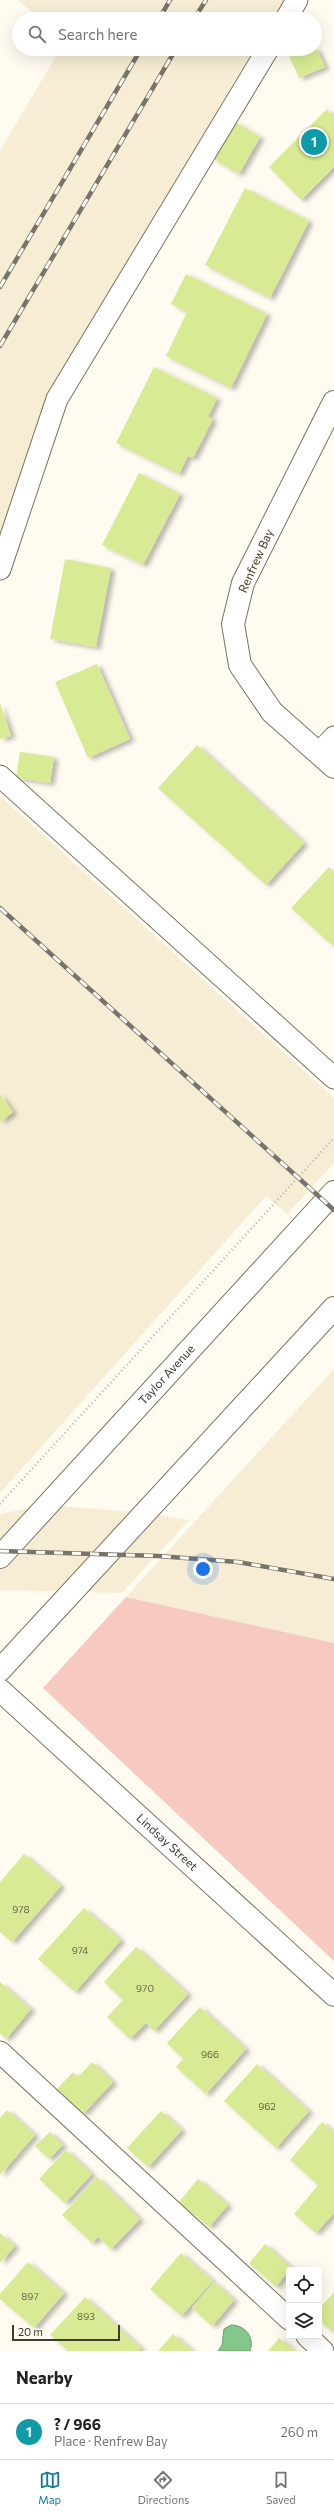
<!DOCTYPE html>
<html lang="en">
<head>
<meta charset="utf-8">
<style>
	:root { --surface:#fff; --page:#f6f6f6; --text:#202124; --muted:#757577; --line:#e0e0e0; --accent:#0e77a2 }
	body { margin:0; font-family:Commissioner,sans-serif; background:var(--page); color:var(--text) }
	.controls { position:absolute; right:12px; bottom:12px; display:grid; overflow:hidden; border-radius:4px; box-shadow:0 4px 16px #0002 }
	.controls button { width:36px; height:36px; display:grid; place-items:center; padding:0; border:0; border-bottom:1px solid var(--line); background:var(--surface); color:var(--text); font:20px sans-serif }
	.scale { position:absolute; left:12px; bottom:10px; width:108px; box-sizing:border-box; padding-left:4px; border:2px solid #3e3b34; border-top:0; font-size:11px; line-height:14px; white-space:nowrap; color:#3e3b34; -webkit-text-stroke:3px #fffbf0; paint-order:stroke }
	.you { position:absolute; left:203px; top:1569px; width:14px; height:14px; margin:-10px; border:3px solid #fff; border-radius:50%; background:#1a73e8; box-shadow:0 0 0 6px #1a73e833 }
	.badge { display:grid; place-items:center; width:26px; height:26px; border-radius:50%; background:var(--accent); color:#fff; font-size:13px; font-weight:700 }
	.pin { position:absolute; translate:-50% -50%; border:2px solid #fff; box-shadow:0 1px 4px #0006 }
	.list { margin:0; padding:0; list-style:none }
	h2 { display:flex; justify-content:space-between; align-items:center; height:52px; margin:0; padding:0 16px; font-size:17px }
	h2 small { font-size:13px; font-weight:400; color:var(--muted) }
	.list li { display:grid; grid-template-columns:26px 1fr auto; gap:12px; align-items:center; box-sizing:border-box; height:56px; padding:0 16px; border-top:1px solid var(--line) }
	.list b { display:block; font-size:15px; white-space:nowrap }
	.list p { margin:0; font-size:13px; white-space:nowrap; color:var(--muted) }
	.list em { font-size:13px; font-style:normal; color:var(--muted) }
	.icon { flex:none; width:22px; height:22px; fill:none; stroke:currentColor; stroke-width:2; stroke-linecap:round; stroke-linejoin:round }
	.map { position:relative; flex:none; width:334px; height:2351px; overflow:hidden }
	.search { position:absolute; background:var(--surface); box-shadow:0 4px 16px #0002; left:12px; right:12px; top:12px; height:44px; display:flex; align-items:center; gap:10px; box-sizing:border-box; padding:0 14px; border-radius:22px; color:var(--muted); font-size:15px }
	.sheet { height:108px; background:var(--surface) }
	nav { display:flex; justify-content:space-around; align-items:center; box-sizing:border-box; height:56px; border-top:1px solid var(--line); background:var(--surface); font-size:11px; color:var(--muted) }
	nav a { display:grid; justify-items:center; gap:2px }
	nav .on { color:var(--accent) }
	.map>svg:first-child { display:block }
</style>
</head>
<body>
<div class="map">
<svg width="334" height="2351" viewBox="0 0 334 2351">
	<defs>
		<filter id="shadow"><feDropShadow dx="4.5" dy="2.5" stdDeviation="2" flood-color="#0004"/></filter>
	</defs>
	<rect width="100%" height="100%" fill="#fffbf0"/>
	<path fill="#f7edd4" d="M18,0h279l-11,19h-246z
		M60,49h208l-211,350 -57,152v-400z
		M0,796l334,302v65l-47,51 -21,-18 -266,297z
		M334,1369v274l-208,-46z
		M47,1505l99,8 43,7 -67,73 -122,-3v-76z"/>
	<path fill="#f6cac1" d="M126,1597l208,46v318l-291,-273z"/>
	<path fill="#83c88a" stroke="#6e9e70" d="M231,2325c14,0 24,12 19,26h-32l4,-6 2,-16z"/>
	<path fill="#d8ea93" filter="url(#shadow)" d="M315,46l10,21 -26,11 -13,-29h29z
		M327,109l7,8v50l-33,33 -32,-33z
		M235,122l25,15 -21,37 -26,-15z
		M245,188l64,33 -39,77 -65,-33z
		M186,274l81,40 -36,74 -65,-32 21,-44 -16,-8z
		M154,367l63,31 -9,19 5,2 -20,39 -5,-2 -9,18 -63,-31z
		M139,473l41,21 -37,71 -41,-20z
		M65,559l46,9 -15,79 -46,-8z
		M97,664l33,75 -42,19 -33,-76z
		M0,703l11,33 -11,3z
		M197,745l107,98 -38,42 -108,-97z
		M20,752l34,5 -4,26 -34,-5z
		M329,867l5,5v75l-43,-39z
		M0,1094l13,18 -13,10z
		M24,1854l37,32 -49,56 -12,-10v-50z
		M84,1908l37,32 -46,52 -37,-33z
		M136,1947l52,47 -34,37 -8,-8 -16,16 -23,-22 16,-17 -19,-18z
		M0,1982l31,27 -25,30 -6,-5z
		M200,2007l46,42 -40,45 -30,-27 7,-8 -16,-16z
		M92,2062l21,20 -30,32 -26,-25 16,-17 5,5z
		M257,2064l52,47 -33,37 -52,-47z
		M7,2110l28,25 -35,40v-57z
		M161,2111l21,19 -34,37 -21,-19z
		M322,2122l12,10v81l-18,20 -22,-19 24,-29 -28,-25z
		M50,2132l13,13 -14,14 -14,-13z
		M66,2150l26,24 -27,29 -26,-24z
		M97,2177l43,42 -29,30 -13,-12 -6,6 -30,-28z
		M198,2179l30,26 -19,22 -30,-25z
		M0,2233l15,13 -15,17z
		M265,2244l28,25 -4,1 -13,17 -27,-24z
		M181,2253l32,28 -32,35 -31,-27z
		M28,2262l36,31 -30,35 -34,-29v-5z
		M214,2282l20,18 -22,26 -20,-18z
		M334,2292v41l-15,-13v-11z
		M85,2297l56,51 -3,3h-70l-18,-16z
		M173,2334l20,17h-35z
		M279,2338l16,13h-27z"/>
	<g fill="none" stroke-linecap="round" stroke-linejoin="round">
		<g stroke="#797363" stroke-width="23">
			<path id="lane" d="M286,19l11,-19
				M0,569l57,-170 211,-350
				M319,753l15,-16
				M0,776l334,302
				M0,2052l289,267
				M307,2336l16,15"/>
		</g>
		<g stroke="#797363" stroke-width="24">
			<g id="street">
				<path d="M334,402l-91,181 -10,41 7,41 32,47 62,55"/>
				<path id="s1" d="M0,1690l334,305"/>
			</g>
		</g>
		<g stroke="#797363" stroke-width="24">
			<g id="secondary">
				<path id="s2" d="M0,1557l334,-365"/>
				<path d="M0,1670l334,-362"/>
			</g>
		</g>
		<path stroke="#b8b5ab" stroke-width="2.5" stroke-dasharray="1 3" stroke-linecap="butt" d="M0,1504l334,-366"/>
		<use href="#lane" stroke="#fff" stroke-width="21"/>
		<use href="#street" stroke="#fff" stroke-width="22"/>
		<use href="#secondary" stroke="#fff" stroke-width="22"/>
		<g stroke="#77746c" stroke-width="4.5">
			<path id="rail" d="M159,19l11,-19
				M194,19l12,-19
				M0,287l141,-238
				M0,346l176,-297
				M0,908l334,302
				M0,1551l158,5 80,6 96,17"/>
		</g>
		<use href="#rail" stroke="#fffbf0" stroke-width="3" stroke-dasharray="9" stroke-linecap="butt"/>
	</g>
	<g text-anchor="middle" stroke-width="3.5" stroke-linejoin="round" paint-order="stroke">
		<g font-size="10" fill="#64674c">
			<text x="21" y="1913">978</text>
			<text x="80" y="1954">974</text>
			<text x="145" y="1992">970</text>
			<text x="210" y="2058">966</text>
			<text x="267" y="2110">962</text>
			<text x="30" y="2300">897</text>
			<text x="86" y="2320">893</text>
		</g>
		<g font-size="12" fill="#3e3b34" stroke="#fffbf0">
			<text transform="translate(256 561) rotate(-66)" y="4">Renfrew Bay</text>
			<text dy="4" stroke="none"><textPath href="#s2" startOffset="247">Taylor Avenue</textPath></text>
			<text dy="4" stroke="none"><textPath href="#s1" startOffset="226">Lindsay Street</textPath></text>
		</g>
	</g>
</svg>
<div class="controls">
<button><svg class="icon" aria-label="locate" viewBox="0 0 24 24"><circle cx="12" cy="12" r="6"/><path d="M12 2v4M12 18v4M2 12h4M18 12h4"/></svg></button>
<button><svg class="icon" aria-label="layers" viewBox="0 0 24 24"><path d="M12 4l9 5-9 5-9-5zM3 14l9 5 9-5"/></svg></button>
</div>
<div class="scale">20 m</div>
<div class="you"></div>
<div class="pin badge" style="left:314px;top:142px;background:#0f9aa8">1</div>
<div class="search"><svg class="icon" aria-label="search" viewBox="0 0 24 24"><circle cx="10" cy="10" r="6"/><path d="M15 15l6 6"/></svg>Search here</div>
</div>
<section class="sheet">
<h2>Nearby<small></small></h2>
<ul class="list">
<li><span class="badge" style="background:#0f9aa8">1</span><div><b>? / 966</b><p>Place · Renfrew Bay</p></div><em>260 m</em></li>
</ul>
</section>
<nav>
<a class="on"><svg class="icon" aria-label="map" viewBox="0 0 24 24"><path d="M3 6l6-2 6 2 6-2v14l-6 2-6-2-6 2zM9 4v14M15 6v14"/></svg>Map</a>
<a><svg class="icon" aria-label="directions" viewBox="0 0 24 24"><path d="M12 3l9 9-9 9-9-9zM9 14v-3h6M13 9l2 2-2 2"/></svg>Directions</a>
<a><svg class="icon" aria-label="saved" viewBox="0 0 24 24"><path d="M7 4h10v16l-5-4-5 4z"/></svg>Saved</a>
</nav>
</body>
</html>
